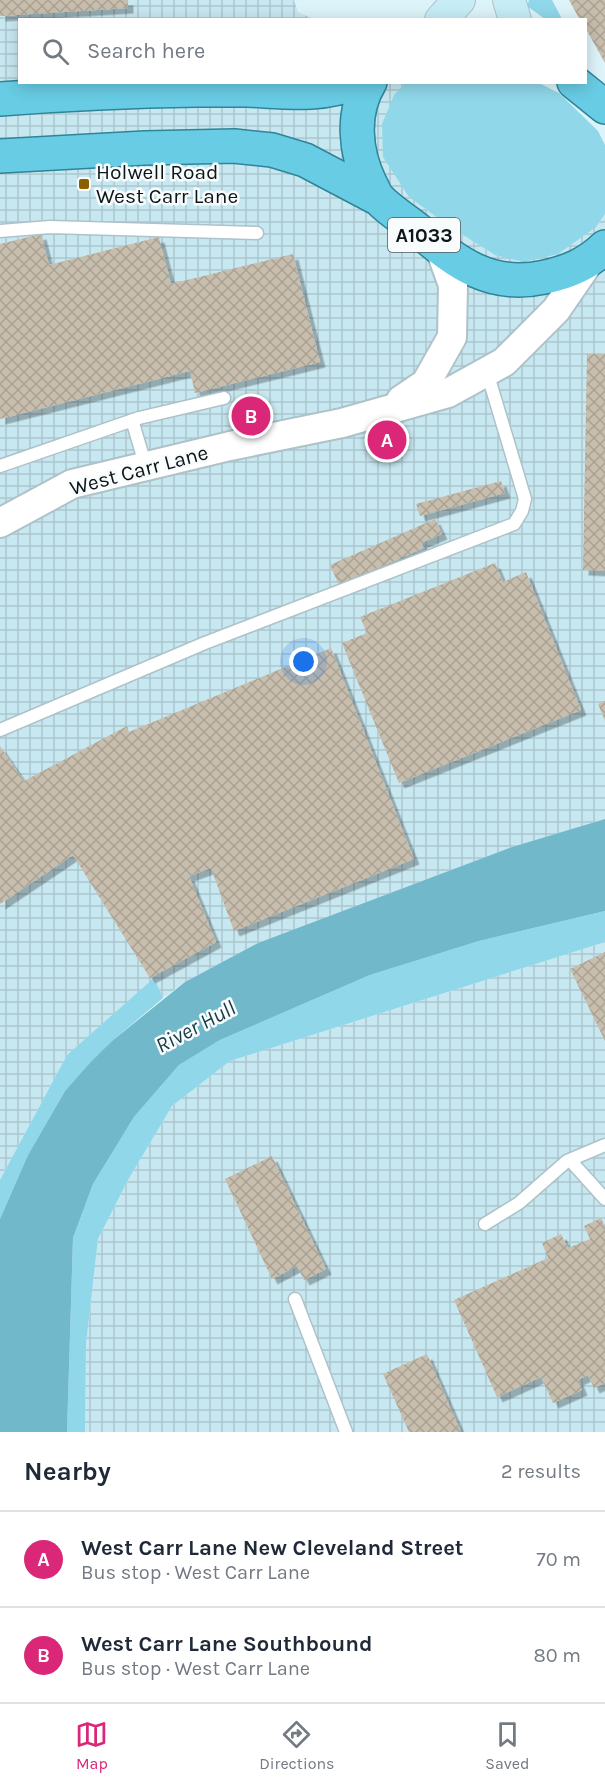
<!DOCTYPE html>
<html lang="en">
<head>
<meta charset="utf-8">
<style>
	:root { --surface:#fff; --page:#f2f2f3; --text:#1f2937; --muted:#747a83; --line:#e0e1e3; --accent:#db2777 }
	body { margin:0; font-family:Karla,sans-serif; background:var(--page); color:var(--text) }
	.you { position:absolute; left:304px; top:662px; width:21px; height:21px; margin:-15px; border:4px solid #fff; border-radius:50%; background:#1a73e8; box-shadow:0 0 0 9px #1a73e833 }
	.badge { display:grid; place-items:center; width:39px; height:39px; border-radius:50%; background:var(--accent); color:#fff; font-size:20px; font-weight:700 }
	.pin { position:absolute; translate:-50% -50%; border:3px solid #fff; box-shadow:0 2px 6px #0006 }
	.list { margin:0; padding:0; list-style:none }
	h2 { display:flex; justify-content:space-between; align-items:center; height:78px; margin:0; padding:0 24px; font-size:26px }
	h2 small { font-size:20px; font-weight:400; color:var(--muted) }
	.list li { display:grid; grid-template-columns:39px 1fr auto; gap:18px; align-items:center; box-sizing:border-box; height:96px; padding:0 24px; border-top:2px solid var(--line) }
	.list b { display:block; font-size:22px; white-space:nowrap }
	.list p { margin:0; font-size:20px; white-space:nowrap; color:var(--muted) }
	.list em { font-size:20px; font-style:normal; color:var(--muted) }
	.icon { flex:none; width:33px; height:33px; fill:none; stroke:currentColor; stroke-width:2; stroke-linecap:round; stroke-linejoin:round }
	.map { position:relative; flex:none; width:605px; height:1432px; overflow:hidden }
	.search { position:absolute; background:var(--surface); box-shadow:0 3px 15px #0003; left:18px; right:18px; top:18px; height:66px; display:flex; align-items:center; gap:15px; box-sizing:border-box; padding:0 21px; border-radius:0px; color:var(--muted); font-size:22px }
	.sheet { height:270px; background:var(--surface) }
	nav { display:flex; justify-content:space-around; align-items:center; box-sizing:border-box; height:84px; border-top:2px solid var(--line); background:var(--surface); font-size:16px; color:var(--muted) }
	nav a { display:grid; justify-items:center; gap:3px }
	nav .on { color:var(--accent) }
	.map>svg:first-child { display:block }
</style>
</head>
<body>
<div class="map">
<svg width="605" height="1432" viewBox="0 0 605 1432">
	<defs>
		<pattern id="industrial-grid" width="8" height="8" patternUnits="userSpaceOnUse" patternTransform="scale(1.5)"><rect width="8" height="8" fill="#c8e8f1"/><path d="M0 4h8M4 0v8" fill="none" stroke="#abc6ce"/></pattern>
		<pattern id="building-cross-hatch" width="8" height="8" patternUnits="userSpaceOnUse" patternTransform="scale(1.5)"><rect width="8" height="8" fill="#c8bead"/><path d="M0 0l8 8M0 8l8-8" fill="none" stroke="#aba294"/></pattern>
		<filter id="shadow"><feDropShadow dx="5.5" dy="5.5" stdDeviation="0" flood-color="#0004"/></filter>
	</defs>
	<rect width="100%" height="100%" fill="#dcf3f9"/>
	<path fill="url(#industrial-grid)" d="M0,0h294l4,12 15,7 -293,1v62l386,1 -12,12 15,102 41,30 45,28 101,-28 9,-13v605l-93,28 -254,96 -73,39 -22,16 -9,-19 -87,76 -67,125z
		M605,942v490h-520l1,-88 12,-105 30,-59 44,-74 58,-45z"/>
	<path fill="#90d7ea" d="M529,0h23l10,19h-17l-18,-13z
		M406,82l133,1 20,10 39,38 7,14v69l-9,13 -38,27 -34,8 -29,-7 -45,-28 -41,-30 -26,-40 -1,-33 12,-29z
		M605,911v31l-375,119 -58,45 -44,74 -30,59 -12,105 -1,88h-18l6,-194 20,-54 41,-67 45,-52 41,-25 150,-65 109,-34z
		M154,978l9,20 -51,43 -47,50 -37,64 -28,64v-39l67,-125z"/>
	<path fill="#71b8ca" d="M605,819v92l-126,30 -109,34 -150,65 -41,25 -45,52 -41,67 -20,54 -6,194h-67v-213l28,-64 37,-64 25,-28 22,-22 73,-59 73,-39 254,-96z"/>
	<path fill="url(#building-cross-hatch)" filter="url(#shadow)" d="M0,0h128v8l-128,8z
		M569,0h36v63l-19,-34v-9h-6z
		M41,234l8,31 110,-28 12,47 122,-30 27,108 -125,31 -5,-22 -190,48v-175z
		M587,354h18v217l-22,-1z
		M501,481l4,12 -85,23 -4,-12z
		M435,519l7,15 -21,9 3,5 -85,37 -9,-20z
		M495,563l8,19 23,-10 55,138 -182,73 -57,-140 25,-10 -7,-16z
		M331,648l83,211 -180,72 -23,-63 -22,8 27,66 -66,36 -77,-123 -73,49v-158l24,35 103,-55 2,6z
		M605,701v20l-7,-17z
		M605,952v89l-35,-72z
		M272,1156l54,113 -22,11 -7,-14 -25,13 -47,-100z
		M601,1218l4,9v156l-11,5 -6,-13 -10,5 4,10 -29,13 -12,-26 -44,20 -43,-97 94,-42 -6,-15 19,-9 7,14 22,-9 -6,-13z
		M427,1354l34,78h-52l-26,-58z"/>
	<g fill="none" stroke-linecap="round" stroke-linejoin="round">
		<g stroke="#adc2c9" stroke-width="15">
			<path id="service" d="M0,231l50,-4 207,6
				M132,420l14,47
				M0,466l139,-48 85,-20
				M0,730l205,-87 309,-119 8,-13 3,-12 -38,-127
				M570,1160l35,39
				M485,1224l34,-21 48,-42 38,-16
				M295,1299l51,133"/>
		</g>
		<g stroke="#adc2c9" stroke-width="32">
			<path id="tertiary" d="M401,400l25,-17 26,-46 1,-52 -13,-36
				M0,523l72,-39 158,-38 112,-23 106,-30 56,-31 52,-52 33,-48"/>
		</g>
		<g stroke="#adc2c9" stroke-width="34">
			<path id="secondary" d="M509,0l6,20
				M441,20l18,-20"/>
		</g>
		<g stroke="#2f8498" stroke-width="36">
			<path id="trunk" d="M370,82c-19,31 -15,70 0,101 3,5 5,12 9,16 11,12 27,21 39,31 40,34 73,59 127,47 24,-5 42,-13 60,-30
				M574,82l31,25
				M0,99c66,-5 132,-8 198,-9 17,0 34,0 50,0 39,2 72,7 109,-8
				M0,156l145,-8 89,-2 38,4 33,10 72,38"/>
		</g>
		<use href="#service" stroke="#fff" stroke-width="12"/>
		<use href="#tertiary" stroke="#fff" stroke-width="28"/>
		<use href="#secondary" stroke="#c6ecf5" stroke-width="32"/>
		<use href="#trunk" stroke="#68cce4" stroke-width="33"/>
	</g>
	<rect fill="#895f00" stroke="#f8fcfd" stroke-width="2" x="78" y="178" width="12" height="12" rx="3"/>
	<g text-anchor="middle" stroke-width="5" stroke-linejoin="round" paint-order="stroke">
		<rect fill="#f8fcfd" stroke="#545a5d" stroke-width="1.5" x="388" y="218" width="72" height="34" rx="4.5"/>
		<g font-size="20" font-weight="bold" fill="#0d1518">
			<text x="424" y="242">A1033</text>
		</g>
		<g font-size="21" fill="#0d1518" stroke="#f8fcfd" text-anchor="start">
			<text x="96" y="179">Holwell Road<tspan x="96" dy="24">West Carr Lane</tspan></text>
		</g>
		<g font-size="21" fill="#0d1518" stroke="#f8fcfd">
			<text transform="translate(139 470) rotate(-15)" y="7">West Carr Lane</text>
		</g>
		<g font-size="22" font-style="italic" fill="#173942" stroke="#f8fcfd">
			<text transform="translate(195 1026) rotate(-28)" y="8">River Hull</text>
		</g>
	</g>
</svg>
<div class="you"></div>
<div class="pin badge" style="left:387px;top:440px">A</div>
<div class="pin badge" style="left:251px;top:416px">B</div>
<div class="search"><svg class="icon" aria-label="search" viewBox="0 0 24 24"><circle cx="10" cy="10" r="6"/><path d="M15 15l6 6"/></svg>Search here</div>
</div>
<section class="sheet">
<h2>Nearby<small>2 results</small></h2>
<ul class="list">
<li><span class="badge">A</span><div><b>West Carr Lane New Cleveland Street</b><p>Bus stop · West Carr Lane</p></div><em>70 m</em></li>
<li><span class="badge">B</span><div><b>West Carr Lane Southbound</b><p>Bus stop · West Carr Lane</p></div><em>80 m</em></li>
</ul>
</section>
<nav>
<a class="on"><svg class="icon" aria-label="map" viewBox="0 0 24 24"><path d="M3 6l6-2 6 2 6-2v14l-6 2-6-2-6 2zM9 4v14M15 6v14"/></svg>Map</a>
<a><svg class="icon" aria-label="directions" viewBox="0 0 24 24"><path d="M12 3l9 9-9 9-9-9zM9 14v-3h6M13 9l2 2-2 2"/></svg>Directions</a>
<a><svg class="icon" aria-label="saved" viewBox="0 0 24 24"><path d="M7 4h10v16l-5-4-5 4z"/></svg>Saved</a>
</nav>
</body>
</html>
